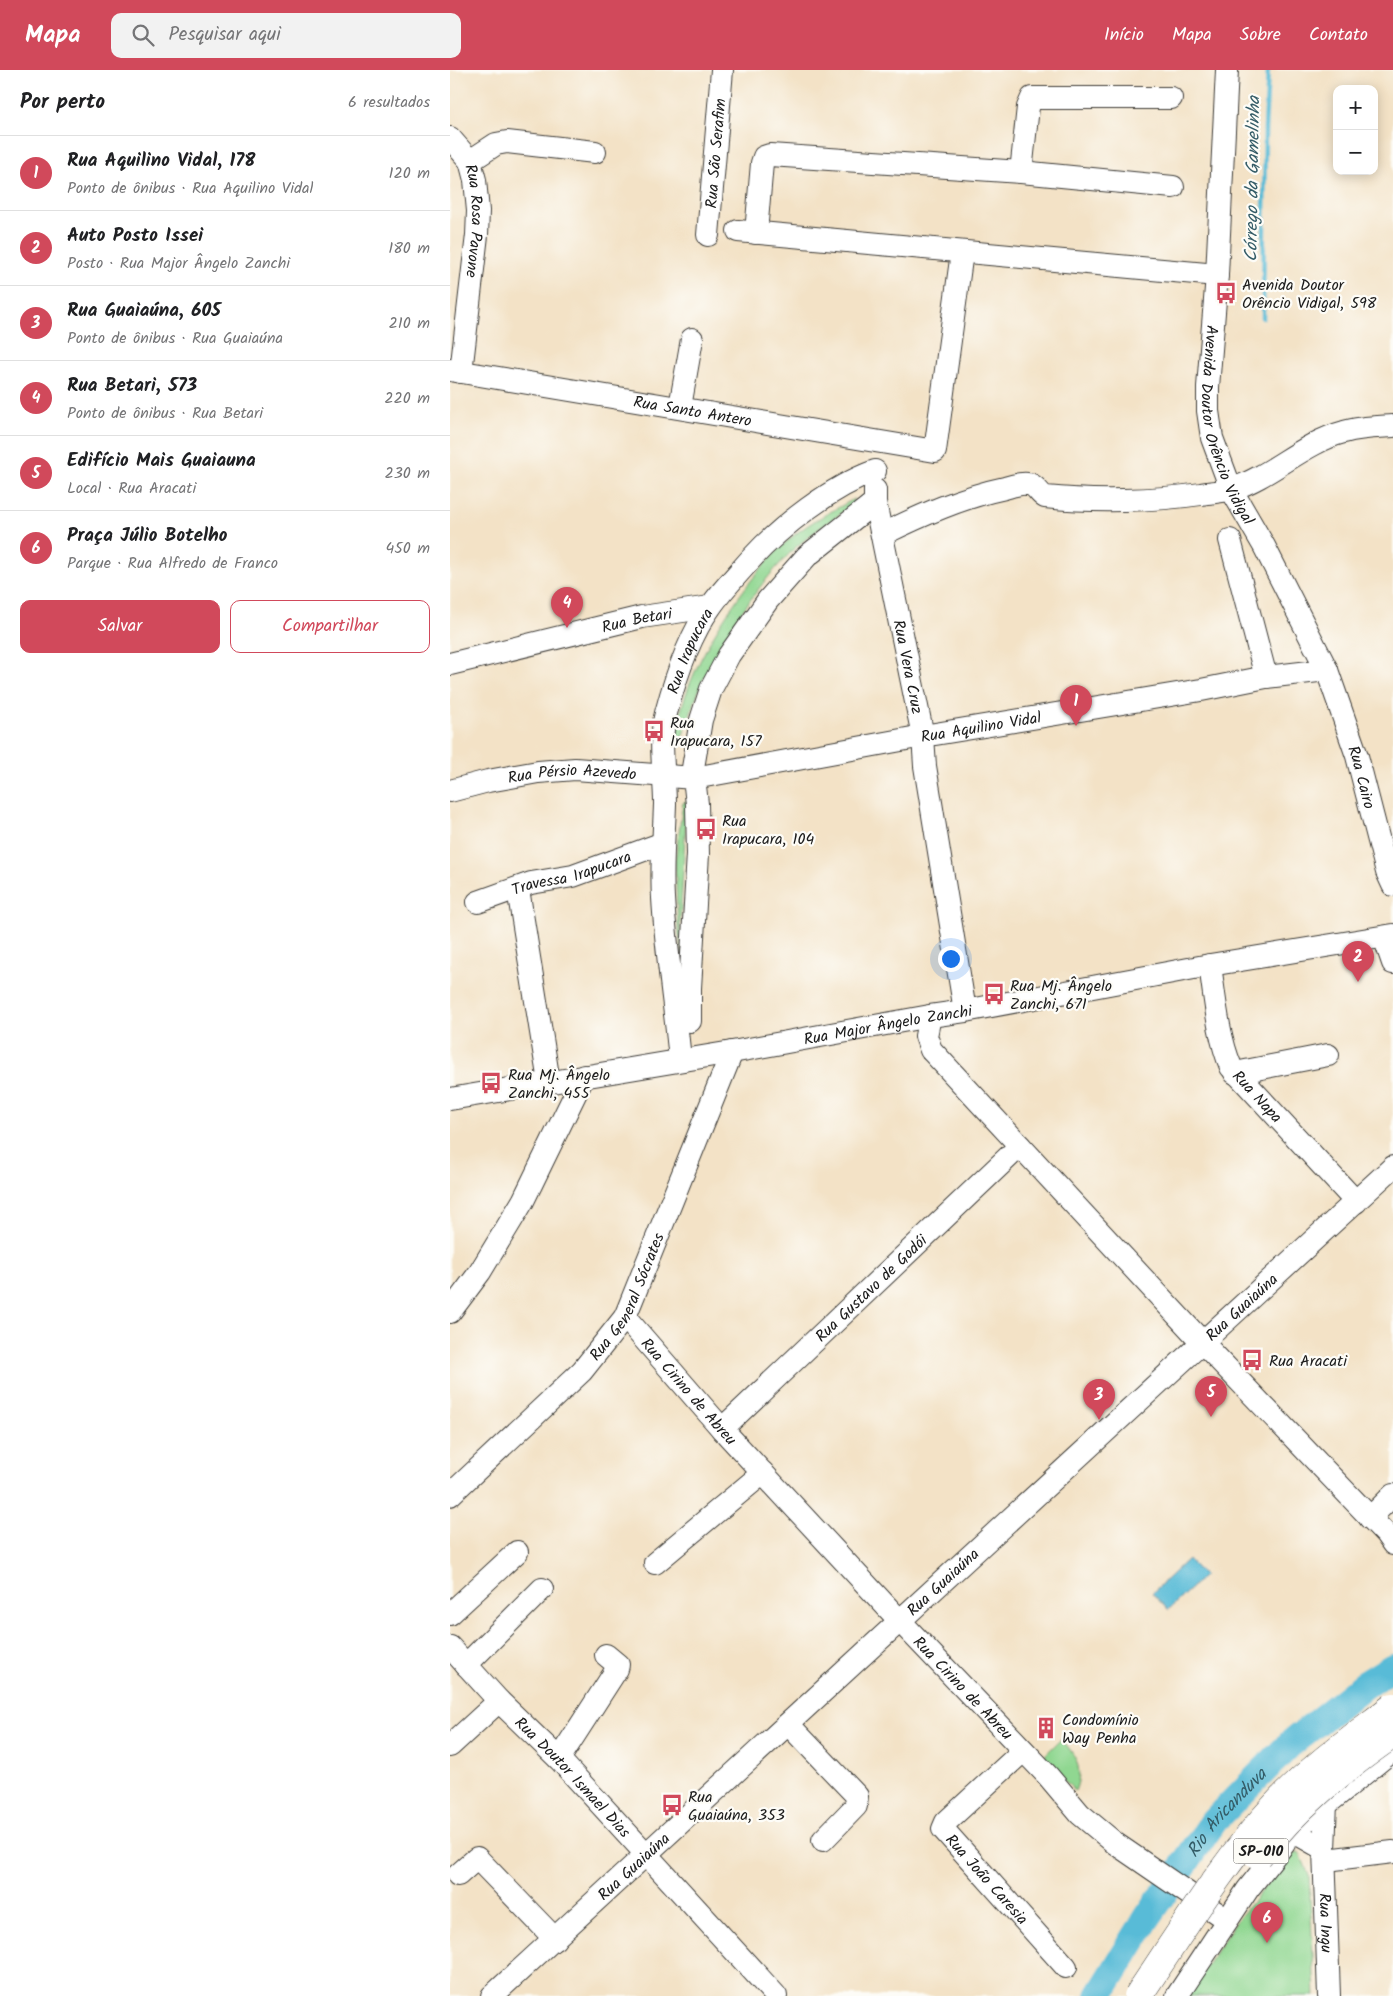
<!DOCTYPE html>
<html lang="pt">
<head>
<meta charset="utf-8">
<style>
	:root { --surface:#fff; --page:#f2f2f2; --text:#202124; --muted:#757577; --line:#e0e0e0; --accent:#d1495b }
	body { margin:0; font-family:Kalam,sans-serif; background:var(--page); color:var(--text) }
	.controls { position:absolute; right:15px; top:15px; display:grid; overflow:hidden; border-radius:10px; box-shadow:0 2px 12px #0003 }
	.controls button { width:45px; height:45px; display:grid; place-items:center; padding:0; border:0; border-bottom:1px solid var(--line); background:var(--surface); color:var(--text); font:25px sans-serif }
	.you { position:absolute; left:500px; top:888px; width:18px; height:18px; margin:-12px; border:4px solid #fff; border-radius:50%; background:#1a73e8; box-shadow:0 0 0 8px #1a73e833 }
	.badge { display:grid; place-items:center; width:32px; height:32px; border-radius:50%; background:var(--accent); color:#fff; font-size:16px; font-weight:700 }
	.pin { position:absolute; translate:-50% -41px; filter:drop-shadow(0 1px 2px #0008) }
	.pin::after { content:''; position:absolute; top:26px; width:18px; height:15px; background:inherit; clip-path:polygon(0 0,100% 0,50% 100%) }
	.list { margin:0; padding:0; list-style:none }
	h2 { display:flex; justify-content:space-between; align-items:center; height:65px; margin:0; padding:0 20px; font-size:21px }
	h2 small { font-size:16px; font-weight:400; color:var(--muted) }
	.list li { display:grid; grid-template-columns:32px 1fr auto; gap:15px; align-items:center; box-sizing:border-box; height:75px; padding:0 20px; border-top:1px solid var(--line) }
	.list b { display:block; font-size:19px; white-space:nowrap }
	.list p { margin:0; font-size:16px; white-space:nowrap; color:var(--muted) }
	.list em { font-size:16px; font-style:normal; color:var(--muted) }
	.actions { display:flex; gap:10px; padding:15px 20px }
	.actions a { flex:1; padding:11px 0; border:1px solid var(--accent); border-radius:10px; text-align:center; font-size:18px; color:var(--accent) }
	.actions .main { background:var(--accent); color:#fff }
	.icon { flex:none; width:28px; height:28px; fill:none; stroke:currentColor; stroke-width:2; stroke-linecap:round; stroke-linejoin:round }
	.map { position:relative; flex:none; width:943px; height:1926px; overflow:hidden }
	header { display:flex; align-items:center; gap:30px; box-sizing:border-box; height:70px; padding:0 25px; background:var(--accent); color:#fff }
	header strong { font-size:24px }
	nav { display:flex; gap:28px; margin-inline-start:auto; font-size:18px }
	.search { width:350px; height:45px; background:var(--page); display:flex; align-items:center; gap:12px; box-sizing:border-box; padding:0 18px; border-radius:10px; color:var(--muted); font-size:19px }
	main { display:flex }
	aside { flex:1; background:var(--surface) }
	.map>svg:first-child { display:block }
</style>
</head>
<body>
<header>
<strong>Mapa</strong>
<div class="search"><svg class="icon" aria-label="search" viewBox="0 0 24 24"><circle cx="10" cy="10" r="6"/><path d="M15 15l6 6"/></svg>Pesquisar aqui</div>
<nav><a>Início</a><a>Mapa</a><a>Sobre</a><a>Contato</a></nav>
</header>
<main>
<aside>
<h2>Por perto<small>6 resultados</small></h2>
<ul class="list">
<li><span class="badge">1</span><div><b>Rua Aquilino Vidal, 178</b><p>Ponto de ônibus · Rua Aquilino Vidal</p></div><em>120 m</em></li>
<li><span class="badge">2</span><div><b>Auto Posto Issei</b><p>Posto · Rua Major Ângelo Zanchi</p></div><em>180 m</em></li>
<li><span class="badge">3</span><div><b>Rua Guaiaúna, 605</b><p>Ponto de ônibus · Rua Guaiaúna</p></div><em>210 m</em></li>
<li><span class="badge">4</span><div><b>Rua Betari, 573</b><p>Ponto de ônibus · Rua Betari</p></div><em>220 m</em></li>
<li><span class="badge">5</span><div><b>Edifício Mais Guaiauna</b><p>Local · Rua Aracati</p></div><em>230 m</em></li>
<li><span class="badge">6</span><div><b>Praça Júlio Botelho</b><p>Parque · Rua Alfredo de Franco</p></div><em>450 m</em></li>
</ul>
<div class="actions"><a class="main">Salvar</a><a>Compartilhar</a></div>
</aside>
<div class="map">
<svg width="943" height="1926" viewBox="0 0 943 1926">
	<rect width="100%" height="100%" fill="#fdfcf7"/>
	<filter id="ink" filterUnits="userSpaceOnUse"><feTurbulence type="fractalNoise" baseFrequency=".02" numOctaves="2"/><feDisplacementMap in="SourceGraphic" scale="10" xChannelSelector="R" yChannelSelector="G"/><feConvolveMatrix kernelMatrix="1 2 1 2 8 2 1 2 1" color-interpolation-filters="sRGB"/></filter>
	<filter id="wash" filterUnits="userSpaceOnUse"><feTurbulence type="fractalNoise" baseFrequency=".0096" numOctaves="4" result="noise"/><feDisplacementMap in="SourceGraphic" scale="20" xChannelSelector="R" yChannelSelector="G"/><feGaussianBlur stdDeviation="1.12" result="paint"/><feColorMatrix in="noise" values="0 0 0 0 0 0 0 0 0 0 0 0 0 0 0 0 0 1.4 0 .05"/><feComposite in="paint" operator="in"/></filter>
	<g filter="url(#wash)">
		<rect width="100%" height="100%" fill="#f3e2c6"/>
		<path fill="#90d791" stroke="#567a56" d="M404,429l-2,7c-19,13 -39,26 -56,41 -37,36 -68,81 -90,127 -12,25 -18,51 -29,75 -6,-63 68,-173 115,-212 19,-16 41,-26 62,-38z
			M236,731h1l-7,123 3,35 -5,-30 -3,-68 8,-58z
			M611,1669c15,16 23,30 14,52l-33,-33z
			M846,1783h4l9,23 6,120h-128l47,-72 56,-68z"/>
		<path fill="#59bbd7" stroke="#3a6c7a" d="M738,1489l16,17 -36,34 -16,-17z"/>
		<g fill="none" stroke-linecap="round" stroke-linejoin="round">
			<path stroke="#59bbd7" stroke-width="4.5" d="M813,248l2,-189 3,-59"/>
			<path stroke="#59bbd7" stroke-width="28" id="s1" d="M649,1926l48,-78 67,-97 76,-77 74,-59 29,-18"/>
		</g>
	</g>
	<g filter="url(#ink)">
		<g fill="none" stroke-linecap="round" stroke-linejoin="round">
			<g stroke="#3c3a36" stroke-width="24">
				<g id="minor">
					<path id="s2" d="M777,0l-10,205 -9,112v24l4,27 19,51 33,57 63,124 30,86 30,116 6,13"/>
					<path id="s3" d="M0,68l20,23 5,19 3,31 -1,24 -16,137"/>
					<path d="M20,91l26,-17 11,-2 88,10"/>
					<path d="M571,102l7,-65 4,-9h139"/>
					<path d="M288,161l479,44"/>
					<path d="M306,163l6,-70 2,-6 6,-2 251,17 152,15"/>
					<path id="s4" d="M258,165l14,-165"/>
					<path id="s5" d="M0,300l485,81 27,-199"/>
					<path d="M230,337l12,-68"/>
					<path id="s6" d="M425,420v12l48,234 2,30 40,245"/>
					<path d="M433,464c39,-19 79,-37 122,-46 7,-2 15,-5 22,-4 9,0 11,9 18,13 49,5 108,4 156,-3 10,-2 21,-2 31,-5 40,-13 71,-46 112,-57 16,-5 33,-5 49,-6"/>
					<path d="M780,470l36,137"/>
					<path id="s7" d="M0,594l192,-47 68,-10"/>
					<path id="s8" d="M0,721l38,-10 50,-9 37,-3 119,9 229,-42 278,-46 65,-13 61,-7"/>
					<path d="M68,819l31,193"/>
					<path id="s9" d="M28,832l53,-19 42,-7 90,-33"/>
					<path d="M934,867l9,26"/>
					<path id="s10" d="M760,895c5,34 8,71 21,102l125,135"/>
					<path d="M480,946l-4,20 5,14 272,293 183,191 7,10"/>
					<path d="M240,951v-33l8,-134 -1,-50 -4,-36 8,-48 10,-31 18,-34 39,-55 39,-44 68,-54"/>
					<path id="s11" d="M230,990c-5,-54 -14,-108 -17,-162 -2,-31 1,-63 2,-94 0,-30 -7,-61 1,-91 9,-34 24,-78 45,-107 12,-17 26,-31 39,-46 32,-35 81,-73 125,-89"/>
					<path d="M785,1003l93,-18"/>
					<path id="s12" d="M0,1029l282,-47 198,-36 35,-5 245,-46 183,-30"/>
					<path d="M0,1242l30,-40 43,-71 61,-125"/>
					<path id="s13" d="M175,1247l97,112 178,192 148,155 32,38 36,30 111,76"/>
					<path id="s14" d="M272,1359l298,-283"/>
					<path id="s15" d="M0,1425l132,-124 43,-54 107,-265"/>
					<path d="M920,1448l23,-23"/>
					<path d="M205,1493l108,-90"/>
					<path d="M0,1544l67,-62"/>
					<path id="s16" d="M0,1577l49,54 60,58 217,237"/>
					<path d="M16,1595l76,-76"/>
					<path d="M338,1654l69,72 -1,10 -33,34"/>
					<path d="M0,1676l49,-45"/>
					<path id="s17" d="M573,1681l-77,71 -3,7 123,138"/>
					<path d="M109,1689l58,-90 1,-4 -12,-10"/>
					<path id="s18" d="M876,1733l-2,46 5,147"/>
					<path d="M856,1751l86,-70"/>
					<path d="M844,1762l30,17"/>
					<path d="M876,1790l67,-8"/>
					<path d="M8,1805l19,-17 78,81"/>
					<path id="s19" d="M42,1926l901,-829"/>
					<path d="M727,1926l71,-107 36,-45"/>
				</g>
			</g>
			<use href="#minor" stroke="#fff" stroke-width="22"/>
			<g stroke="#3c3a36" stroke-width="29" stroke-linecap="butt">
				<path id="highway-bridge" d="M808,1786c37,-49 85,-87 135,-122
					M688,1926c44,-65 85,-134 138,-191 34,-37 77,-67 117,-98"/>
			</g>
			<use href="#highway-bridge" stroke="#fff" stroke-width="28"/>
		</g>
	</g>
	<defs>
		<g id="bus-bare" transform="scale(1.725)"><path d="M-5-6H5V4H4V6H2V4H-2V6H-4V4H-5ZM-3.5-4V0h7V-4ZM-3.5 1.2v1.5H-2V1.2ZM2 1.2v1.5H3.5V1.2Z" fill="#d1495b" stroke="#fdfcf7" stroke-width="2.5" paint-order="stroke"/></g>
		<g id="building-bare" transform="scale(1.725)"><path d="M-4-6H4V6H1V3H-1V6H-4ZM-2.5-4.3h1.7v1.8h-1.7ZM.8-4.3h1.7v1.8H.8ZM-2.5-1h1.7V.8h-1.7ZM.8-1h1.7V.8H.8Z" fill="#d1495b" stroke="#fdfcf7" stroke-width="2.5" paint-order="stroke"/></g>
	</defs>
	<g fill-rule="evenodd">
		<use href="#bus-bare" x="776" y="223"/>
		<use href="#bus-bare" x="204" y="661"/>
		<use href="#bus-bare" x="256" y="759"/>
		<use href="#bus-bare" x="544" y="924"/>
		<use href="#bus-bare" x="41" y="1013"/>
		<use href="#bus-bare" x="802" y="1290"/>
		<use href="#building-bare" x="596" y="1658"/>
		<use href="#bus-bare" x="222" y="1735"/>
	</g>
	<g text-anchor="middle" stroke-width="4.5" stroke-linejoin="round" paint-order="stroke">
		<rect fill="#fdfcf7" stroke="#605f5e" stroke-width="1" x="783.5" y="1768.5" width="55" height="25" rx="4"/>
		<g font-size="15" font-weight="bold" fill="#1c1c1c">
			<text x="811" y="1786">SP-010</text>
		</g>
		<g font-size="16" fill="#1c1c1c" stroke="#fdfcf7">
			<text dy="6" stroke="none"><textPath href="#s4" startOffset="82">Rua São Serafim</textPath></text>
			<text dy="6" stroke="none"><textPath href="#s3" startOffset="91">Rua Rosa Pavone</textPath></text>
			<text dy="6" stroke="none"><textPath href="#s5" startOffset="246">Rua Santo Antero</textPath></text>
			<text dy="6" stroke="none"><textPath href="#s2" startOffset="359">Avenida Doutor Orêncio Vidigal</textPath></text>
			<text dy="6" stroke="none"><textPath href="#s7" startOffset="192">Rua Betari</textPath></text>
			<text dy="6" stroke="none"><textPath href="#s11" startOffset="415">Rua Irapucara</textPath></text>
			<text dy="6" stroke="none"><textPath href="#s6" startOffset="180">Rua Vera Cruz</textPath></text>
			<text dy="6" stroke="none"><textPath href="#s8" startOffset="538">Rua Aquilino Vidal</textPath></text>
			<text dy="6" stroke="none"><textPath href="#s8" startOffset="124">Rua Pérsio Azevedo</textPath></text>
			<text dy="6" stroke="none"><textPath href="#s2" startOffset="741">Rua Cairo</textPath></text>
			<text dy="6" stroke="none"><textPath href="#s9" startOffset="98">Travessa Irapucara</textPath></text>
			<text dy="6" stroke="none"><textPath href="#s12" startOffset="444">Rua Major Ângelo Zanchi</textPath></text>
			<text dy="6" stroke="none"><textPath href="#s10" startOffset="144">Rua Napa</textPath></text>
			<text dy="6" stroke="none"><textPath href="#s14" startOffset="205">Rua Gustavo de Godói</textPath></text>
			<text dy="6" stroke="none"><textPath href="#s15" startOffset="269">Rua General Sócrates</textPath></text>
			<text dy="6" stroke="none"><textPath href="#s19" startOffset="1018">Rua Guaiaúna</textPath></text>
			<text dy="6" stroke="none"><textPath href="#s13" startOffset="98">Rua Cirino de Abreu</textPath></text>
			<text dy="6" stroke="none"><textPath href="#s19" startOffset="612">Rua Guaiaúna</textPath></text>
			<text dy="6" stroke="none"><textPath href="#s13" startOffset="502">Rua Cirino de Abreu</textPath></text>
			<text dy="6" stroke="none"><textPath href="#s16" startOffset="179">Rua Doutor Ismael Dias</textPath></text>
			<text dy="6" stroke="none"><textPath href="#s19" startOffset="192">Rua Guaiaúna</textPath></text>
			<text dy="6" stroke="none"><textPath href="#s17" startOffset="179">Rua João Caresia</textPath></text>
			<text dy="6" stroke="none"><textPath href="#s18" startOffset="120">Rua Ingu</textPath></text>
		</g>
		<g font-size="16" fill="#1c1c1c" stroke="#fdfcf7" text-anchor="start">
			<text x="792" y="220">Avenida Doutor<tspan x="792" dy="18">Orêncio Vidigal, 598</tspan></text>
			<text x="220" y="658">Rua<tspan x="220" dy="18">Irapucara, 157</tspan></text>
			<text x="272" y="756">Rua<tspan x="272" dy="18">Irapucara, 104</tspan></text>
			<text x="560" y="921">Rua Mj. Ângelo<tspan x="560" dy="18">Zanchi, 671</tspan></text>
			<text x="58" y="1010">Rua Mj. Ângelo<tspan x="58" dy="18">Zanchi, 455</tspan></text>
			<text x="819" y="1296">Rua Aracati</text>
			<text x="612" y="1655">Condomínio<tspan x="612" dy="18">Way Penha</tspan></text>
			<text x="238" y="1732">Rua<tspan x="238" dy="18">Guaiaúna, 353</tspan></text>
		</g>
		<g font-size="18" font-style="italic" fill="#345c67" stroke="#fdfcf7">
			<text transform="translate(802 109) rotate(-89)" y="6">Córrego da Gamelinha</text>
			<text dy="6" stroke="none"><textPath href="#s1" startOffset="224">Rio Aricanduva</textPath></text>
		</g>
	</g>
</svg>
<div class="controls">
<button>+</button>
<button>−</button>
</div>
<div class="you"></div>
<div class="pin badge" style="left:626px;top:656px">1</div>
<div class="pin badge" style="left:908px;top:912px">2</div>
<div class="pin badge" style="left:649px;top:1350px">3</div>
<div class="pin badge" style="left:117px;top:558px">4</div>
<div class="pin badge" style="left:761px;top:1347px">5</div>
<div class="pin badge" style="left:817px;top:1873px">6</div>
</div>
</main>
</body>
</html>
